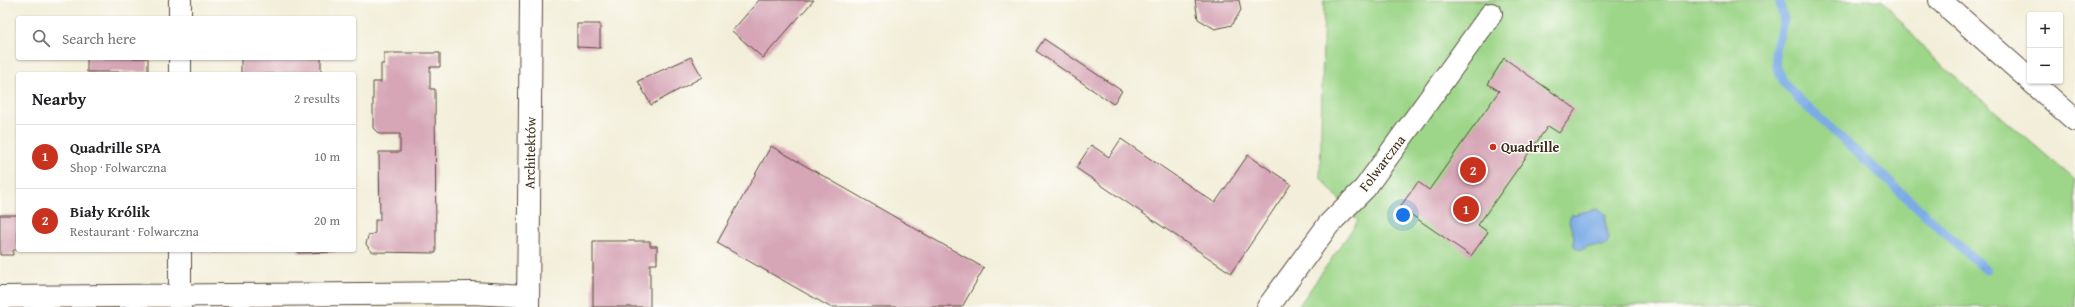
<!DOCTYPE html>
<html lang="en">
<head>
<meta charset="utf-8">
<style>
	:root { --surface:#fff; --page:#f6f6f6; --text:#202124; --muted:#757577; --line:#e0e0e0; --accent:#c8321e }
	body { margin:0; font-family:"Gentium Book Plus",serif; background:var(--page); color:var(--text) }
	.controls { position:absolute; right:12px; top:12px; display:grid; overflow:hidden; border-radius:4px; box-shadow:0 1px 3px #0004 }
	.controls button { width:36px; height:36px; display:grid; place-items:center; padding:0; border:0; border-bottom:1px solid var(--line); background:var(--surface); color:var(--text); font:20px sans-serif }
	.you { position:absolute; left:1403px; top:215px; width:14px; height:14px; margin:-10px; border:3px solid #fff; border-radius:50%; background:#1a73e8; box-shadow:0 0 0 6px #1a73e833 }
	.badge { display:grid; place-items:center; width:26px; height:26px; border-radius:50%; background:var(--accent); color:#fff; font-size:13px; font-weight:700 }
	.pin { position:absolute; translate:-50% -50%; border:2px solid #fff; box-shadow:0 1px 4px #0006 }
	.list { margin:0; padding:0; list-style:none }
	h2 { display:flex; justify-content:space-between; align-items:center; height:52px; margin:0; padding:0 16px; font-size:17px }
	h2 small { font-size:13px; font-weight:400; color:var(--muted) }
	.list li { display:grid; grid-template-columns:26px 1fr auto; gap:12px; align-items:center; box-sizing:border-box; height:64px; padding:0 16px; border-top:1px solid var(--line) }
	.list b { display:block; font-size:15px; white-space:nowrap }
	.list p { margin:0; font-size:13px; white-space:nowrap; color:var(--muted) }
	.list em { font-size:13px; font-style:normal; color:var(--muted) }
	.icon { flex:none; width:22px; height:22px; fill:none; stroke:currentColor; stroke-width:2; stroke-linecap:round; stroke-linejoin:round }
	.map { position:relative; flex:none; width:2075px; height:307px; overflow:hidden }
	.search { position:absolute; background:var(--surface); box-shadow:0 1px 3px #0004; left:16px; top:16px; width:340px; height:44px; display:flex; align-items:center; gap:10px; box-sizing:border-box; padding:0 14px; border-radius:4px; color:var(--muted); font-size:15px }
	.panel { position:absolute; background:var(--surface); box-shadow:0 1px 3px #0004; left:16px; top:72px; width:340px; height:180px; border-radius:4px }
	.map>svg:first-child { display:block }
</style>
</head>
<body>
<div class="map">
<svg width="2075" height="307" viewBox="0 0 2075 307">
	<rect width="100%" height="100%" fill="#fdfcf7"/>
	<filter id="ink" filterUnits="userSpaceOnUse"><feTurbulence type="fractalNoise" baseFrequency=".025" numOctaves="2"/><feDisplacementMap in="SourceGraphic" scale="8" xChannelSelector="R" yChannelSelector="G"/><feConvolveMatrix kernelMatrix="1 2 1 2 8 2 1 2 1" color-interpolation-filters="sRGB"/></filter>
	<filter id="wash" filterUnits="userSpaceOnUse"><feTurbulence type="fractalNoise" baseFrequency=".012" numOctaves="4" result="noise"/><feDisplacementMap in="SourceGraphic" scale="16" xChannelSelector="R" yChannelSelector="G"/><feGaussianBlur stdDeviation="0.9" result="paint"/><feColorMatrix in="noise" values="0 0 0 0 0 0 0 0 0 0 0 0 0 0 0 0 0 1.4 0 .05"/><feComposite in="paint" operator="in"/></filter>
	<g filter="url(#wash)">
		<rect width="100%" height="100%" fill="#f2eed9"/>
		<path fill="#9dd689" stroke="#6c8054" d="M1324,0h558l50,57 143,123v127h-777l60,-86 -38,-44z"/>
		<path fill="#7babe6" stroke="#5b6a82" d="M1596,209l10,5 -1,8 4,17 -2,4 -3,3h-17l-2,2 -4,2 -7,-4v-9l-5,-16 2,-6z"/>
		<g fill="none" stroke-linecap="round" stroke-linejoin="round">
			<path stroke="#7babe6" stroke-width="9" d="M1779,0l5,20 -9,30 1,15 8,18 20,21 182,166"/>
		</g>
		<g id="blocks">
			<path fill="#d6a5b6" d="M759,0h55l-51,58 -31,-27z
				M1195,0h44l2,10 -9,15 -17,4 -17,-10z
				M577,24h23v24l-23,-1z
				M1044,39l78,52 -9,13 -77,-53z
				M384,53h56v14h-10v22h5l1,164 -62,-1 -4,-2 -4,-6 2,-8 7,-3v-13h5l-1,-68h21v-18h-21l-6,-6v-46h8v-18h3z
				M691,57l11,20 -51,28 -13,-24z
				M87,58h61v14h-61z
				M241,58h80v16h-80z
				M1504,58l72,51 -17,24 -11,-7 -70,99 10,7 -17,24 -71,-49 18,-25 11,8 70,-99 -11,-7z
				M1121,139l94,64 33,-48 43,29 -60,89 -155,-105 15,-23 18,12z
				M771,146l213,122 -22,39h-132l-113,-64z
				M0,215h18v35h-5v5h-13z
				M593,241h57v5h7v18h-7v43h-57z
				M212,250h35v1l-35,1z
				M298,250h38v2l-38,1z"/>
		</g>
	</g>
	<g filter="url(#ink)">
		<use href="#blocks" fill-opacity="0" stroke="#56473a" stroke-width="1"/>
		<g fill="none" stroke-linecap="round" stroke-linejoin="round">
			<g stroke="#56473a" stroke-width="24">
				<path id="minor" d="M1940,0l90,80
					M180,18v-18
					M180,74v-16
					M2031,81l44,39
					M180,250v57
					M0,297l471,-4 57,3
					M528,307l3,-307
					M1268,307l61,-83 36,-36 126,-174"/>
			</g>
			<use href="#minor" stroke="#fff" stroke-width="22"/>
		</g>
	</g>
	<circle fill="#c8321e" stroke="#fdfcf7" stroke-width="1.5" cx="1493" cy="147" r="4"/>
	<g text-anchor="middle" stroke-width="3" stroke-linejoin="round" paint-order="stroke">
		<g font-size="14" font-weight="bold" fill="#3b2a1e" stroke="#fdfcf7" text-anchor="start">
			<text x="1501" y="152">Quadrille</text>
		</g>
		<g font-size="14" fill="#3b2a1e" stroke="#fdfcf7">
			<text transform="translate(530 153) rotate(-89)" y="5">Architektów</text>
			<text transform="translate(1382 163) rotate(-53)" y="5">Folwarczna</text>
		</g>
	</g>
</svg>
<div class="controls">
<button>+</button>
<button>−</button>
</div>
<div class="you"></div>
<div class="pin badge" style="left:1466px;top:209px">1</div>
<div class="pin badge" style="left:1473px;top:170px">2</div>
<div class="search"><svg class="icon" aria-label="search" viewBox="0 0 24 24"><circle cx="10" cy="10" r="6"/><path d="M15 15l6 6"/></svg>Search here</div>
<section class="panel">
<h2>Nearby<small>2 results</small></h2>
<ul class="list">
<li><span class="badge">1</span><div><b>Quadrille SPA</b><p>Shop · Folwarczna</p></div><em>10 m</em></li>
<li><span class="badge">2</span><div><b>Biały Królik</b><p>Restaurant · Folwarczna</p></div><em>20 m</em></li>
</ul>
</section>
</div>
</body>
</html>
